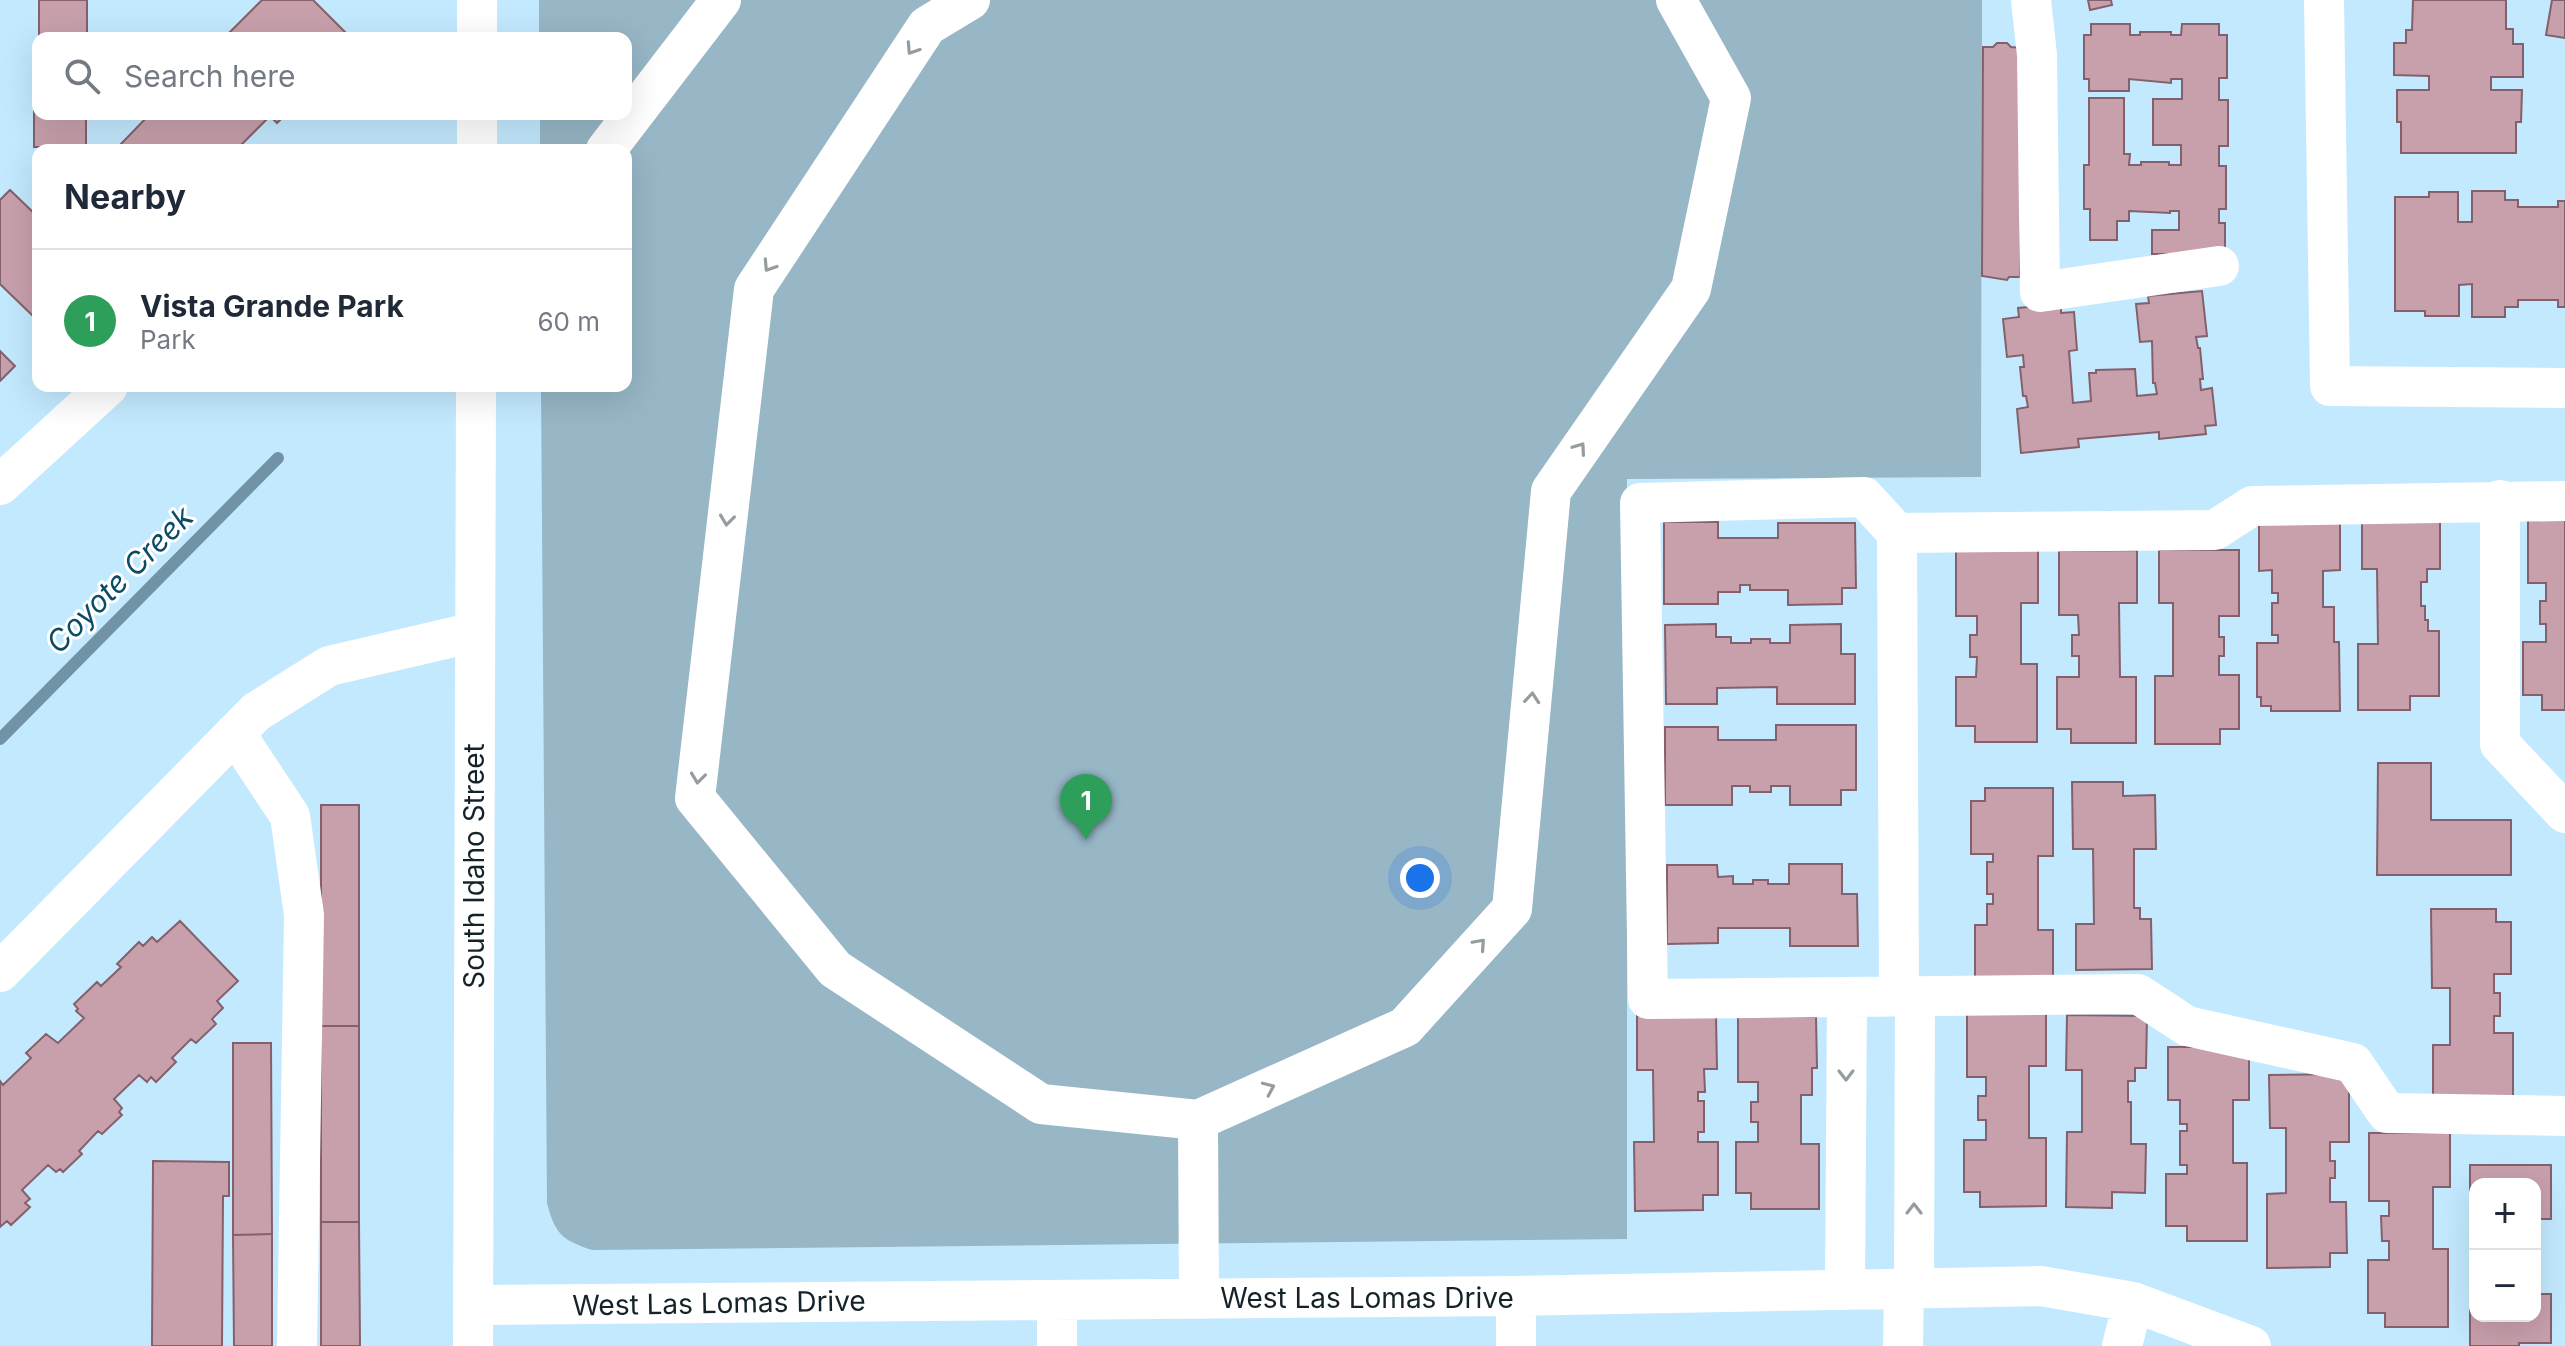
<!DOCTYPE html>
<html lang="en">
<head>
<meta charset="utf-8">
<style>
	:root { --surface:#fff; --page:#f6f6f7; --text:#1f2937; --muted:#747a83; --line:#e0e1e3; --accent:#0f766e }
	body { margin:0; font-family:Inter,sans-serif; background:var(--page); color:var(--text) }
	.controls { position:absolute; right:24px; bottom:24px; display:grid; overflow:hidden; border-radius:16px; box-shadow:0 8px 32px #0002 }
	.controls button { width:72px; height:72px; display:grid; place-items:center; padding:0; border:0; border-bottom:2px solid var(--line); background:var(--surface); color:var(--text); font:40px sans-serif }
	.you { position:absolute; left:1420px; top:878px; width:28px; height:28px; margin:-20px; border:6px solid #fff; border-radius:50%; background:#1a73e8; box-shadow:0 0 0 12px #1a73e833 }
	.badge { display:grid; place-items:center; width:52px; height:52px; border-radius:50%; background:var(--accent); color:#fff; font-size:26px; font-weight:700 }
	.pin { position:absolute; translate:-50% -66px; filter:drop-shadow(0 2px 4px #0008) }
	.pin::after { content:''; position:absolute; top:42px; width:28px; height:24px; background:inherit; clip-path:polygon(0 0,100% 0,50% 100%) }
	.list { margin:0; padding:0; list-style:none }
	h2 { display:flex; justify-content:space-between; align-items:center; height:104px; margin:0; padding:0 32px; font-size:34px }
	h2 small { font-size:26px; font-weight:400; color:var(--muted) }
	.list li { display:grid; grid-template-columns:52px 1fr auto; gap:24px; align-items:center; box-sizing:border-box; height:144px; padding:0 32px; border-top:2px solid var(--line) }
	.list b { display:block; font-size:30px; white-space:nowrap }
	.list p { margin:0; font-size:26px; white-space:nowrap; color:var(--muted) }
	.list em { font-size:26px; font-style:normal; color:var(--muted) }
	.icon { flex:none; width:44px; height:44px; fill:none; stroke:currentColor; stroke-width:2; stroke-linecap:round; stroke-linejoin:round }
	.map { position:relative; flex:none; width:2565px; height:1346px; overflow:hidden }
	.search { position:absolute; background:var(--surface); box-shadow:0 8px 32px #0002; left:32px; top:32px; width:600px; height:88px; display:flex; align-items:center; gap:20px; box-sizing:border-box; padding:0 28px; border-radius:16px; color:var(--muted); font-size:30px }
	.panel { position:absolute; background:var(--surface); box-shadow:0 8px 32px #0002; left:32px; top:144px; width:600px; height:248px; border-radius:16px }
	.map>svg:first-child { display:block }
</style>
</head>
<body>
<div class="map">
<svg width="2565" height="1346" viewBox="0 0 2565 1346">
	<rect width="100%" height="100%" fill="#c3e9fe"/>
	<path fill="#97b6c6" d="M539,0h1443l-1,477 -354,2v760l-1035,11c-30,-10 -37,-16 -45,-47l-6,-817h85v-236h-86v-36h86v-76h-87z"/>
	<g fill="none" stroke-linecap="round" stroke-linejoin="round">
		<path stroke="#7193a5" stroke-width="12" d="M0,739l278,-281"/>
	</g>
	<path fill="#c7a0ac" stroke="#84606c" stroke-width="2" d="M39,0h48v38h-48z
		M262,0h51l36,36 -2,2h-123z
		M2088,0h23l1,5 -22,5z
		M2413,0h93v29h7v15h10v33h-32v13h31l-1,32h-5v31h-115v-31h-4v-32h32v-14l-35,-1v-32h12v-13h6z
		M2552,0h13v38l-19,-3z
		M2091,24h39v11h10v-3h31v3h10l1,-11h37v11h8v43h-8v22h9v46h-9v20h7v43h-7v14h6v31h-73v-24h27v-19h-9v2l-41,-2v10h-12v19h-27v-31h-6v-44h5v-67h35v56h6l-1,11h12v-3h28v3h12v-20h-28v-46h29v-20h-11v4l-42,-4v12h-40v-12h-5v-44h7z
		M1997,43h10l4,4 11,1 -2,229h-11l-2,3 -25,-4 1,-229h10z
		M34,110h4v4h48v33h-52z
		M150,114h136l-9,9 -7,-7 -28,28 5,6 -130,-2z
		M10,190l28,27v104l-38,-37v-84z
		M2472,191h33v9h13v7h40v-6h7v106h-7v-7h-40v7h-13v10h-33v-33l-13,1v31h-34v-5h-30v-114h34v-5h29v30h14z
		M2202,291l5,45 -11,1 2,11h2l3,31h-3l1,11 11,-2 4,37 -11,1 1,8 -47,5v-7l-81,7 1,8 -58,6 -4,-44 11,-2 -2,-11h-3l-3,-29h4l-1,-12 -16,2 -4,-38 16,-2 -1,-9 43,-4v9l13,-1 3,38 -8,1 4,52 18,-2 -2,-28h7v-3l39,-1 2,27 20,-2 -2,-11h-2l-1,-42 -12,1 -4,-38 13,-1 -1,-7z
		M0,351l15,15 -15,15z
		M2259,517h81v53l-17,1v36h11v35h5l1,69h-69v-5h-10v-9h-4v-54h21v-8h-6v-32h6v-10h-6v-23l-13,1z
		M2440,517v52h-13v13h-6v24h4v14h3v11h11v65h-29v14h-52v-66h20l-1,-75h-15v-51z
		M2528,517h37v193h-23v-15h-19v-53h23v-18h-6v-23h6v-18h-18z
		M1664,522h54v16h60v-15h77l1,65h-14v16l-54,1v-15h-38v-5h-10v7h-22v12h-54z
		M1956,550h82v53h-17v61h16v78h-62v-16h-19v-49h20l1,-20h-7v-22h7v-19h-21z
		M2137,550v53h-18l1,74h16v66h-65v-14h-14v-52h22v-21h-7v-21h7l-1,-20h-19v-64z
		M2159,550h80v66h-20v21h5v19h-5v19h20v54h-19v15h-65v-68h18v-73h-14z
		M1716,624v13h15v6h20v-4h19v4h20v-18l51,-1v30h14v50h-78v-17l-60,1v16h-51l-1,-79z
		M1776,725h80v65h-15v15h-51v-19h-19v6h-21v-6h-18v19h-67v-78h53v13h58z
		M2378,763h53v57h80v55h-134z
		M2072,782h51v14l32,-1 1,54h-22v59h6v11h11l1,50 -76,1v-46h18l-1,-75h-20z
		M1985,788h68v68h-15v74h15v49l-78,-1v-53h12v-21h6v-10h-6v-32h6v-8h-22v-53h14z
		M321,805h38v221h-38z
		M1789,864h53v30h15l1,52h-68v-18h-72v15l-51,1v-79h50l1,12 15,-1v8h20v-4h15v4h21z
		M2431,909h65v13h15v52h-17v19h6v23h-6v17h19v67h-80v-55h17v-57h-18z
		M180,921l58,60 -21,20 6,7 -11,11 4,5 -20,19 -5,-4 -19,19 4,4 -20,20 -5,-5 -4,5 -8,-7 -25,24 8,9 -3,4 3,3 -20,19 -4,-3 -19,20 3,3 -19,18 -3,-3 -4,3 -8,-7 -26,25 8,9 -5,4 5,4 -19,18 -4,-4 -7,6v-146l3,4 28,-27 -5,-5 20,-19 12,9 26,-25 -8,-7 2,-2 -4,-5 23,-22 4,4 20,-19 -4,-3 22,-22 4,4 9,-9 5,5z
		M1967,1012h79v54h-17v72h17v68l-66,1v-15h-16v-52h22v-20h-8v-24h8v-19h-19z
		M2067,1015l80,1 -1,52h-11v13h-7v21h3v42h15l-1,49 -33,-1v16l-46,-1 1,-75h15v-62h-16z
		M1637,1016h79l1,53h-13l1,23h-7v9h6v31h-6v10h20v53h-15v15l-68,1 -1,-69h20l-1,-72h-16z
		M1738,1017h78l1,51h-5v27h-11v49h18v65h-68v-16h-15v-51h22v-20h-7v-20h7v-20h-20z
		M321,1026h38v196h-38z
		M233,1043h38l1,191 -39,1z
		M2168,1047h81v53h-16v63h14v78h-60v-15h-21v-52h21v-9h-7v-34h7v-7h-7v-24h-12z
		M2349,1074v68h-19v19h5v17h-5v24h16l1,51h-17v14l-63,1v-74l19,-1v-65h-16l-1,-53z
		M2369,1133h81v54h-17v62h15v78h-63v-14h-17v-53h21v-19h-7l-1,-25h8v-15h-20z
		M153,1161l76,1v34h-6l-1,150h-70z
		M2470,1165h81v54h-14v15h-2v-50h-60v34h-5z
		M321,1222h38l1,124h-39z
		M272,1234v112h-38l-1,-111z
		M2470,1283h5v33h60v-22h16v49h-32v3h-49z"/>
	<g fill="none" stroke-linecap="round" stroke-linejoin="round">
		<path stroke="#fff" stroke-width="40" d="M477,0v38
			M970,0l-43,26 -173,263 -59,509 140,171 206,135 157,16 207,-93 107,-118 39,-418 140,-202 40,-191 -55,-98
			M2031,0l6,55 3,237 179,-26
			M2324,0l6,386 235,2
			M477,114v36
			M606,150l115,-150
			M0,485l108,-99
			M2500,500v244l65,69
			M2565,501l-313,5 -37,24 -318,3 -33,-36 -224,6 8,496 490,-5 49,32 166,37 34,50 178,3
			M1897,533l2,463
			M235,733l55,83 14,99 -7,431
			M0,972l256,-260 73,-46 146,-34
			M1198,1120l1,179
			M1914,1287l1,-291
			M1845,1290l2,-293
			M1516,1296v50
			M1057,1300v46
			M473,1305l1043,-9 525,-10 92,16 118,44
			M473,1346l3,-960
			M1903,1346l1,-58
			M2122,1346l11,-44"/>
	</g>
	<defs><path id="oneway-chevron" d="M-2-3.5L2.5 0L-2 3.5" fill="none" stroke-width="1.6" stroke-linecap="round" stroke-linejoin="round" transform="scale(2)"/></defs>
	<g stroke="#959c9f">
		<use href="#oneway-chevron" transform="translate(912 49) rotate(123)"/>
		<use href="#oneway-chevron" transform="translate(769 266) rotate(123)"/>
		<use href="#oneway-chevron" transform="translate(1580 448) rotate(-55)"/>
		<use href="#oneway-chevron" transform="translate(727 520) rotate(97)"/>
		<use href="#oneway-chevron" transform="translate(1532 698) rotate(-85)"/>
		<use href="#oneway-chevron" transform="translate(698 778) rotate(97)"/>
		<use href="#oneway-chevron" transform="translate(1480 944) rotate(-48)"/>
		<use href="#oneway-chevron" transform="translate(1846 1075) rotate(90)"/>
		<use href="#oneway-chevron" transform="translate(1269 1088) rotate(-24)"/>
		<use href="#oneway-chevron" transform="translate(1914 1209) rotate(-90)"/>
	</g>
	<g text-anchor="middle" stroke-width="6" stroke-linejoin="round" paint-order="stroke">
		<g font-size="28" fill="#14232a" stroke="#fff">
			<text transform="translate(474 866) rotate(-90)" y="10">South Idaho Street</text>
			<text x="1367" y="1308">West Las Lomas Drive</text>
			<text transform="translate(719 1303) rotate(-1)" y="10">West Las Lomas Drive</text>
		</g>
		<g font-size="30" font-style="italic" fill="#094c67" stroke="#fff">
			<text transform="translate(120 580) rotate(-45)" y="10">Coyote Creek</text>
		</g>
	</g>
</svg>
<div class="controls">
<button>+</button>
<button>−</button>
</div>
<div class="you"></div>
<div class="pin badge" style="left:1086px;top:840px;background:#2e9e5b">1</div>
<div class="search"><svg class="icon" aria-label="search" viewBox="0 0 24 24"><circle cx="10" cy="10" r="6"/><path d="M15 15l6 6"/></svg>Search here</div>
<section class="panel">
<h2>Nearby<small></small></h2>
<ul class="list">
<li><span class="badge" style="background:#2e9e5b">1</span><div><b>Vista Grande Park</b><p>Park</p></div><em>60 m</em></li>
</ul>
</section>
</div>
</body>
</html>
